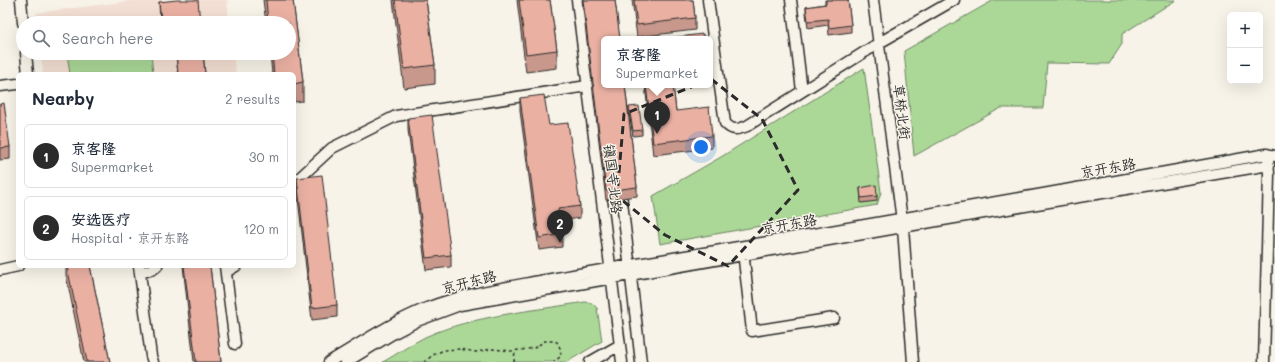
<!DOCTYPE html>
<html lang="en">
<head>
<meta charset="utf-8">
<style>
	:root { --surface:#fff; --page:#f2f2f3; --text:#1f2937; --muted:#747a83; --line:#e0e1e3; --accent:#2b2b2b }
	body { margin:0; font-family:Mali,"LXGW WenKai TC",sans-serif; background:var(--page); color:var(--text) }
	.controls { position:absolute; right:12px; top:12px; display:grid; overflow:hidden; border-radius:6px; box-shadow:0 4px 16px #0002 }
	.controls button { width:36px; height:36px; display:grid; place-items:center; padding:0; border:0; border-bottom:1px solid var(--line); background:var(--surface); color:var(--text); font:20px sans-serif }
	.you { position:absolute; left:701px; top:147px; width:14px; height:14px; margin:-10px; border:3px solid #fff; border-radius:50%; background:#1a73e8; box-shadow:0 0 0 6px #1a73e833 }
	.badge { display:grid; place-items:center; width:26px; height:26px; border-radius:50%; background:var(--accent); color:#fff; font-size:13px; font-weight:700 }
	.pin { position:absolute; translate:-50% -33px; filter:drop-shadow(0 1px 2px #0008) }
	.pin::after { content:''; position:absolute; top:21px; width:14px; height:12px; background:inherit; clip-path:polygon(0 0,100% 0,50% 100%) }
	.popup { position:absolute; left:601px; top:36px; width:112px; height:52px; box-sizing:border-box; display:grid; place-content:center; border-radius:6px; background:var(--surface); filter:drop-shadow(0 1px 3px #0005); font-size:13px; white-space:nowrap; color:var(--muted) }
	.popup b { font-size:15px; color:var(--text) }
	.popup::after { content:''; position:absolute; left:50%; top:100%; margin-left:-8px; border:8px solid transparent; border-top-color:var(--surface) }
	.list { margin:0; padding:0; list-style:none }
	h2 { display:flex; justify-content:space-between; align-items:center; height:52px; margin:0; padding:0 16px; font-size:17px }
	h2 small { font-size:13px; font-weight:400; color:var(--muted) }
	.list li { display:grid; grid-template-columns:26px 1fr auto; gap:12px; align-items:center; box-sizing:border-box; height:64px; margin:0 8px 8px; padding:0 8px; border:1px solid var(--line); border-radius:6px }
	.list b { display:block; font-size:15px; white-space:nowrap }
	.list p { margin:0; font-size:13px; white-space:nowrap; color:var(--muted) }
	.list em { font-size:13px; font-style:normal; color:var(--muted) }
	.icon { flex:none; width:22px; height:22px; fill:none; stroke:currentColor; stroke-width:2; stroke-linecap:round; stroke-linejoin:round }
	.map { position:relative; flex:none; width:1275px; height:362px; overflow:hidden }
	.search { position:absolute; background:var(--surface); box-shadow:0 4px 16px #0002; left:16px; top:16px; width:280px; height:44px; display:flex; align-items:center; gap:10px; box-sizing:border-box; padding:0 14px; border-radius:22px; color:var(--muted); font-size:15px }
	.panel { position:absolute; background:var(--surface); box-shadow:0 4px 16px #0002; left:16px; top:72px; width:280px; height:196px; border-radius:6px }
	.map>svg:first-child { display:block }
</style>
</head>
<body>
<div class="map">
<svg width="1275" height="362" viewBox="0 0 1275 362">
	<rect width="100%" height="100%" fill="#f7f3e8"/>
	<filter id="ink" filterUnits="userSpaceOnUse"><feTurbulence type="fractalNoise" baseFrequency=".025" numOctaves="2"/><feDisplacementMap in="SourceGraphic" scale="8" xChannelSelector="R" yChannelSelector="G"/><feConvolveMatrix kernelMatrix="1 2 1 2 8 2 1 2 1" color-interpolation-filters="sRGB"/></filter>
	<g filter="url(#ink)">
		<path fill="#f3dfd3" d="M137,0h90l2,23h-191l-2,-10z
			M41,53h192l3,21h-193z"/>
		<path fill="#abd897" stroke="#6b8261" d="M994,0h182l-54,34v10l-13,20 -62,-1 -4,45h-42l-87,48 -10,-105z
			M67,53h84l2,21h-83z
			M864,68l17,124 -4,13 -217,39 -7,-48 68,-39z
			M585,302l7,1 5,5 5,33 -35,21h-184c14,-8 28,-18 42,-25 49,-22 108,-26 160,-35z"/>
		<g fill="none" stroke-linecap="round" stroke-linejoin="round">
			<g stroke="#2b2b2b" stroke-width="13">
				<path id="minor" d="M21,0l2,23
					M577,0l45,362
					M708,0l17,123c7,8 12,7 22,3l132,-83 75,-43
					M791,0l11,91
					M873,0l30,228 10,134
					M26,53l2,21
					M0,86l18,-2
					M294,183l38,-35 64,-32 191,-30
					M620,185l21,177
					M743,251l9,80 82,-13
					M139,266l12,90 2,6
					M225,266l10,78
					M0,270l18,-4
					M226,272l10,-6
					M140,273l13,-4 4,-3
					M329,362c32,-19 63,-40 98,-54 36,-14 75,-20 113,-27 72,-14 144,-24 216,-37 170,-30 341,-59 511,-90l8,2
					M346,362l48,-29 23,-12 43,-16 471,-83 338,-57
					M590,362l30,-17
					M1264,362l5,-188 -1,-16"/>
			</g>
			<path stroke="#2b2b2b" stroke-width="1.5" stroke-dasharray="3 3" stroke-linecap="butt" d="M424,362l9,-7 11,-5 16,-1 16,3 16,-3 19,2 17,-2 6,-1 11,-7h9l3,1 3,6 1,8 -7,6
				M514,362l1,-12"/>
			<use href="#minor" stroke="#f7f3e8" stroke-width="10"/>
		</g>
		<path fill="#c9988c" stroke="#2b2b2b" d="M263,0h30l10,82v19l-9,1v-28h-22l-2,-21h19v-30h-23z
			M393,0h33l9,65v19l-31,4z
			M517,0h33l7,50v18l-31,4z
			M582,0h33l22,187v9l-31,4z
			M632,0h61l2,18v12l-58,7z
			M825,0h23l3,25v7l-22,3 -1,-10 -20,3 -2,-15v-6l19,-3z
			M159,2l41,21h-40z
			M176,53h27l2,21h-27z
			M645,85h28l3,26 36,25v12l-59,7z
			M520,98l29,27 31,81v12l-20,3 2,13v13l-23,3 -19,-139z
			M0,104l10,43v12l-10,1z
			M629,107l13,23v5l-9,1 -4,-24z
			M408,118l43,137v12l-25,3 -18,-140z
			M297,178l40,127v12l-25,3 -15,-130z
			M860,188l17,8v5l-16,2z
			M66,266h24l20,96h-26l-18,-87z
			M183,266h27l11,96h-27z"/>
		<path fill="#eab1a3" stroke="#2b2b2b" d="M177,0h21l2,23h-27v-3l-12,1 -2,-19z
			M266,0h27l10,82 -9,2v-10h-20l-2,-21h17v-30h-21z
			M395,0h31l9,65 -31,4z
			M519,0h31l7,50 -31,4z
			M583,0h32l5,39h-16v46h21l12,102 -31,4z
			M634,0h59l2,18 -58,7z
			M826,0h22l3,25 -22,3 -1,-9 -20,2 -2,-14 20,-3z
			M703,34l1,5h-42z
			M176,53h27l2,21h-27z
			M646,85h27l3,26 33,-4 3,29 -59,7z
			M544,95l5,30 19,-2 12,83 -22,3 4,25 -23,4 -19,-140z
			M4,103l6,44 -10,1v-44z
			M639,106l3,24 -9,1 -4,-24z
			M432,115l19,140 -25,3 -18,-140z
			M322,175l15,130 -25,3 -15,-130z
			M876,185l1,11 -16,2 -1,-10z
			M67,266h23l20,96h-23z
			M184,266h26l11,96h-25z"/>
	</g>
	<path fill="none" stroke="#2b2b2b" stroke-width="3" stroke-dasharray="8 5" stroke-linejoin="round" d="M711,79l51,40 36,71 -70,76 -63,-31 -48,-39 7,-82z"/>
	<g text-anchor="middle" stroke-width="3" stroke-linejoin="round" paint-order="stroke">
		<g font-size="14" fill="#2b2b2b" stroke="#f7f3e8">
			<text transform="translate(902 112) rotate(83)" y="5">草桥北街</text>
			<text transform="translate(1108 168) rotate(-10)" y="5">京开东路</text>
			<text transform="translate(613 179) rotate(83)" y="5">镇国寺北路</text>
			<text transform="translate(789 224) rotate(-10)" y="5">京开东路</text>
			<text transform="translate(469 282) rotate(-14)" y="5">京开东路</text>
		</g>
	</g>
</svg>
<div class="controls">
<button>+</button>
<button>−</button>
</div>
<div class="you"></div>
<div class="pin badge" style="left:657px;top:134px">1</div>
<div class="popup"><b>京客隆</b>Supermarket</div>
<div class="pin badge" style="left:560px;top:243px">2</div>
<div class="search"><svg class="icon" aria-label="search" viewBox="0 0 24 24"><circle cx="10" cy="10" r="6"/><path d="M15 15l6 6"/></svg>Search here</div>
<section class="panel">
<h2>Nearby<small>2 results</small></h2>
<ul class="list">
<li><span class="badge">1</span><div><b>京客隆</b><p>Supermarket</p></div><em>30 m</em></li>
<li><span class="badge">2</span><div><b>安选医疗</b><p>Hospital · 京开东路</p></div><em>120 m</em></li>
</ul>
</section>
</div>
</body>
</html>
